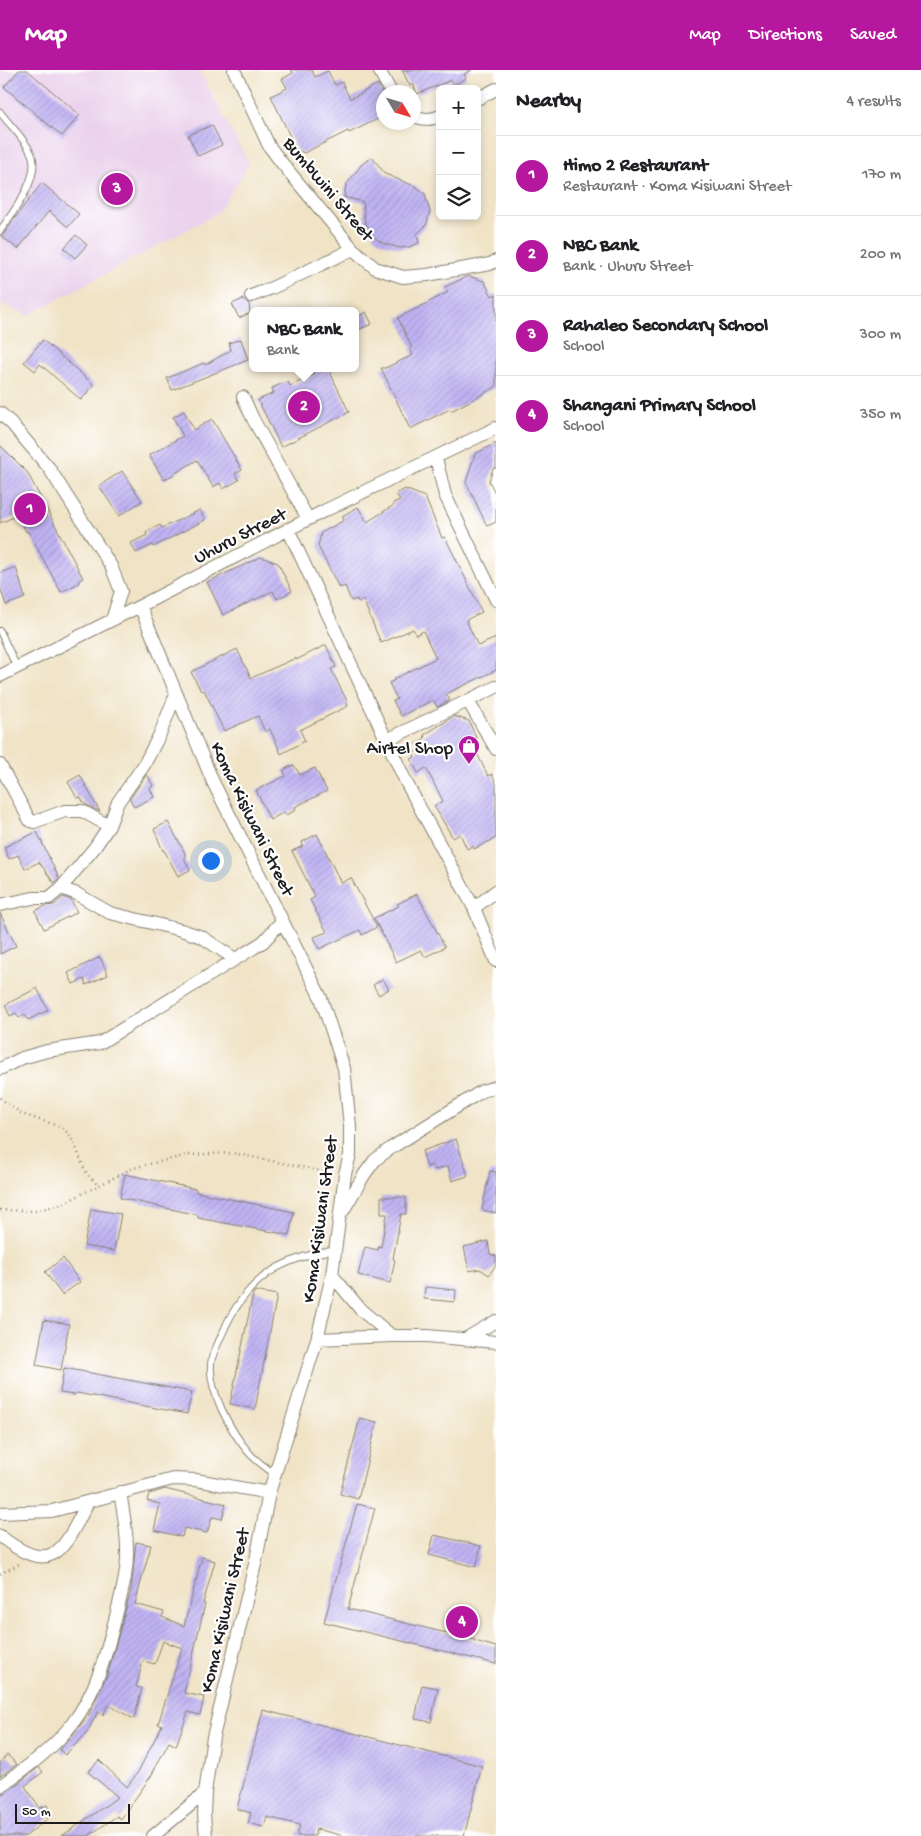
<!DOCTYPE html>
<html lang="en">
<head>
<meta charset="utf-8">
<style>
	:root { --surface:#fff; --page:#f2f2f2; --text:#202124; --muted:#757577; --line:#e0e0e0; --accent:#b5179e }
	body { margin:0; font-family:"Gochi Hand",sans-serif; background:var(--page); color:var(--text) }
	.controls { position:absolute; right:15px; top:15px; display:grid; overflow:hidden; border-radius:8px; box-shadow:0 2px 8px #0003 }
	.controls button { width:45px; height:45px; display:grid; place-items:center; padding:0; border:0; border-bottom:1px solid var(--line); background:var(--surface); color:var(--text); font:25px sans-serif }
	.compass { position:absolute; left:376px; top:15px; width:45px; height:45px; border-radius:50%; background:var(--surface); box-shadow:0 2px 8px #0003; rotate:128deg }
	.scale { position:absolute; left:15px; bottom:12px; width:115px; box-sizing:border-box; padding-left:5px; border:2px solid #1c1c1c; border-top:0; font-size:14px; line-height:18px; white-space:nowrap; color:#1c1c1c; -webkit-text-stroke:4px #fff; paint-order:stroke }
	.you { position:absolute; left:210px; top:790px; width:18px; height:18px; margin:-12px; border:4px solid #fff; border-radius:50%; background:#1a73e8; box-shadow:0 0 0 8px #1a73e833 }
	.badge { display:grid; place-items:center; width:32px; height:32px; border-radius:50%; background:var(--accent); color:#fff; font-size:16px; font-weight:700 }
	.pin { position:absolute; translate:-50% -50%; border:2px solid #fff; box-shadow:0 1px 5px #0006 }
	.popup { position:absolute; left:249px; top:237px; width:110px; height:65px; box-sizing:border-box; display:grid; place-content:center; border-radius:8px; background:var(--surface); filter:drop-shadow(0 1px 4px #0005); font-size:16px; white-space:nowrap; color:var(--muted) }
	.popup b { font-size:19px; color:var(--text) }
	.popup::after { content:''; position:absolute; left:50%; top:100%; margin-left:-10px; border:10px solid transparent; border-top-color:var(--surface) }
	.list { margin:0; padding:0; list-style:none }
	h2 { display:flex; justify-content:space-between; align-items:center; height:65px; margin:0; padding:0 20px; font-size:21px }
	h2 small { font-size:16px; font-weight:400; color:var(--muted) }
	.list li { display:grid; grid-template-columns:32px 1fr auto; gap:15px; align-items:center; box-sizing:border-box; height:80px; padding:0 20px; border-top:1px solid var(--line) }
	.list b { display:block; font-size:19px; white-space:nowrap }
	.list p { margin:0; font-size:16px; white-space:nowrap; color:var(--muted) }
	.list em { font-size:16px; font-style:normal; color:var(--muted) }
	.icon { flex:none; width:28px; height:28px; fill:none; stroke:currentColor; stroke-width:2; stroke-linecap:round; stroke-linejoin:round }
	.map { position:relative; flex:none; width:496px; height:1766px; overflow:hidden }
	header { display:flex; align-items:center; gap:30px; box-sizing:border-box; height:70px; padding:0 25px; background:var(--accent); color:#fff }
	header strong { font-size:24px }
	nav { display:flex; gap:28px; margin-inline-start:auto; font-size:18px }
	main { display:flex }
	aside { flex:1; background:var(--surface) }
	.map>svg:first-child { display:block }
</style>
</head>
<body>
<header>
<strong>Map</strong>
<nav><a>Map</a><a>Directions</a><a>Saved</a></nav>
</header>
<main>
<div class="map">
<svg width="496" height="1766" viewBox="0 0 496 1766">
	<defs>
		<pattern id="building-hatch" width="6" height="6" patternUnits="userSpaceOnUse" patternTransform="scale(1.25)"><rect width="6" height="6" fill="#bfb3f3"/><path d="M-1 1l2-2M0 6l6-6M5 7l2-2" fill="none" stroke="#a499d0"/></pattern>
	</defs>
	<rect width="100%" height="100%" fill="#fff"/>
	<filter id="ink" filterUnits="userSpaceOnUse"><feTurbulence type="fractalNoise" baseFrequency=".02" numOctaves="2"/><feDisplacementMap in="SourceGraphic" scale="10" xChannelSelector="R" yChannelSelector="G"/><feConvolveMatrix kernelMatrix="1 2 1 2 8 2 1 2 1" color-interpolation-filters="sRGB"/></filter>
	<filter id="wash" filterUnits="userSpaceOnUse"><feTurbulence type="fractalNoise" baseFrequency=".0096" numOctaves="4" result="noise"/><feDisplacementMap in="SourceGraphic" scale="20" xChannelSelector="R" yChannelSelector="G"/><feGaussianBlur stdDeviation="1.12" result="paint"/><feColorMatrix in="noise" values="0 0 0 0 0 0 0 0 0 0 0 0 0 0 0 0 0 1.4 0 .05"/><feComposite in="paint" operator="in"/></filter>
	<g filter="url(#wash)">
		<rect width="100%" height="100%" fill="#f0e3c6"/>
		<path fill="#ead1ec" d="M0,0h199l50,94 -31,49 -189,102 -29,-11z"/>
		<g id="blocks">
			<path fill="url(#building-hatch)" d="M19,0h8l53,45 -18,21 -58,-49z
				M291,0h21l3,7 13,-6 7,14 7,-3 8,17 28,-15 6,13v19l-35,17 -1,-2 -44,22 -8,-4 -25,-53 16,-8 -5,-9 11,-6z
				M402,0h70l-8,4 2,4 -12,7 -3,-5 -34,14 -4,-10 -3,2z
				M212,55l10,20 -24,11 -10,-21z
				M372,87l13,17 32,13 8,7 5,18 -4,13 -9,9 2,9 -10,4 -9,1 -18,-5 -7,-5 -10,-16 -2,-20 -19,-5 2,-12 16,-21z
				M42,113l37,31 -11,13 -19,-16 -31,38 -17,-13 3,-2 19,-27z
				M76,165l11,10 -12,13 -11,-10z
				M468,206l16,5 8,15 4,-2v93l-45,24 -1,-2 -40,20 -29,-61h4l28,-13 -3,-6 2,-1 -14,-30 50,-26 -3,-5z
				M243,229l6,5 1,9 -11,5 -7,-14z
				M366,242l6,12 -17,7v-13z
				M241,269l7,21 -76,30 -5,-12 37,-15 1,2 26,-15 -2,-7z
				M43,270l51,45 -13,15 -41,-36 -5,7 -11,-9z
				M311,298h17l21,44 -68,35 -23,-47 16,-7 -2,-5 16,-7 2,5 24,-11z
				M184,341l10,19 18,-11 30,51 -7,4 4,6 -16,9 -3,-6 -7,4 -16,-27 -33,20 -15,-25 34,-19 -10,-19z
				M496,373v25l-3,1 -4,12 7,14v27l-9,4 -21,-44 9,-28z
				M0,375l27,27 56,106 -5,3 1,2 -18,9 -33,-61 -2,1 -8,-17 -18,8z
				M122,401l20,30 -23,15 -20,-30z
				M405,419l20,8 17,41 3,-1 37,75 -16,8 12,26 18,-8v32l-50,24 4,6 -3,2 -10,5 -4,-7 -32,16 -8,-15 4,-2 -8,-16 6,-3 -1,-1 42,-21 -13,-27 -7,4 -3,-6 -32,14 -18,-43 -5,2 -1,-3 -6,2 -6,-15 -6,2 -21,-42 3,-13 23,-13 -2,-4 16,-9 9,15 27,-17 -1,-2 7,-3 -4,-6z
				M200,440l5,10 -52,27 -1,-2 -16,8 -5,-10 16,-8 -1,-3 14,-7 2,3z
				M261,487l17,6 14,28 -15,8 -4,-8 -50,24 -16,-33z
				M16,497l9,31 -19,7 -6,-18v-14z
				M326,575l10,22 -5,2 16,32h-1l2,5 -48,24 5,11 -24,13 -11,-25 -5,3 -7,-16 -34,15 -20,-41 -3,1 -10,-19 46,-23 14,29 45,-20v2z
				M454,646l15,5 9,22 -5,2 15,31 4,-2 4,9v55l-22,11 -1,-3 -6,3 -7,-15 -7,4 -19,-32 9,-5 -17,-33 -8,5 -7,-14 4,-2 -2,-4 6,-3 -3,-6 9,-6 -1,-3z
				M294,695l6,10 15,-7 12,23 -32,16 1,3 -10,5 -2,-3 -14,8 -14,-30 30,-14 -3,-6z
				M147,704l6,12 -3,2 4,9 -20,10 -4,-8z
				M80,705l20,37 -15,-8 -5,-7 -3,1 -9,-16z
				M168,752l17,31v7l5,10 -12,6 -14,-26 -1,1 -9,-22z
				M37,762l22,46 -5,5 -15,-21 -14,7 -7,-14 -9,4 -5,-12z
				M317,764l24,49 10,-5 26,49 -15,8 -2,-5 -41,19 -5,-12 13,-5 -17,-32 5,-3 -23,-46 11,-5 -1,-4z
				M417,824l28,53 -20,10 -4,-7 -25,12 -22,-44 25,-12 -2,-2z
				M63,827l8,3 6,12 -33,17 -9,-18 10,-5 9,-1z
				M0,843l16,33 -16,8z
				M100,887l8,18 -22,10 -2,-6 -11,5 -5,-11z
				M383,909l6,10 -10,6 -6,-10z
				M37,918l11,22 -20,10 -3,-6 -6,4 -3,-5 -6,3 -5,-11z
				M456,1069l12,37 -16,5 -4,-15 -13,4 -2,-5 -6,2 -5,-16z
				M490,1101l6,1v41l-14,-3z
				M125,1104l71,15v3l98,20 -5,23 -91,-17v-3l-78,-17z
				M381,1127h25v17h-5l-8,45 2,1 -5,23 -32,-8 7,-28 13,3 1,-4 2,1 6,-33h-6z
				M91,1139l30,5 -7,37 -30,-5z
				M488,1171l2,13 6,2v9l-7,10 -9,-6 -11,2 -5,-24z
				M63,1188l17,24 -18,13 -17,-23z
				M425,1217l31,3 -1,12 -31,-3z
				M255,1221l22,4 -22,114 -25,-5 23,-110z
				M44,1250l25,4 -8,46 -25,-5z
				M64,1298l128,24 -5,22 -110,-21 -3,2 -14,-2z
				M360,1348l17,4 -19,77 -18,-5z
				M165,1419l61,15 -4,15 -10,-2 -5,16 -23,-5 -2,9 -28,-7 6,-26 -13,-3 2,-7z
				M357,1434l18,4 -27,101 127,31v1l21,6v17l-172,-42z
				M434,1465l47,11 -5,21 -47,-12z
				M136,1472l15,3 -16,59 29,8 -2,5 22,9 18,-69 13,4 -12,42 2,1 -21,89 20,4 -4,18 -12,-3 -12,34 -7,-4 -18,34 -30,43 -4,-3 -29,20h-26l56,-39 -30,-25 11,-12 28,27 11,-15 24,-47 -4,-1 24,-76 -19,-7 -8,23 -12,-3 -7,26 6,1 -8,31 -26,-14 -5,10 -5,-3 -12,22 -21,21 -5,-5 28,-34 20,-43 23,-83z
				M422,1615l16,3 -7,34 -16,-3z
				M263,1640l219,56 -18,70h-120l-28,-7 -1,7h-18l3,-11 -33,-8 -3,10 -16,-4 3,-10 -14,-4z
				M7,1685l10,9 -17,12v-13z
				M39,1697l4,5 -18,14 15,22 7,-3 5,10 -26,21h-26v-42l5,-1z"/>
		</g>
	</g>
	<g filter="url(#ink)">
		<use href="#blocks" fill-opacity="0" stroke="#868071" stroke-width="1"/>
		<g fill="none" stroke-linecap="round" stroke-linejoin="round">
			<g stroke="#868071" stroke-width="8">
				<path id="lane" d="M0,42c10,14 25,26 32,43 8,24 -19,57 -32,76
					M0,561l17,37
					M275,1404c-9,-6 -17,-12 -24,-19 -19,-21 -46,-68 -39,-97 3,-9 8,-19 12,-28 8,-19 22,-39 38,-52 20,-17 49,-24 74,-29"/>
			</g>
			<g stroke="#868071" stroke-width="14">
				<path id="street" d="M234,0l35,76 12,16 72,87 22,19 28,9 24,-2 63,-11 6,-3
					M379,0l12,22
					M477,29l19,-10
					M413,45c8,5 19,5 27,1
					M251,226l21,-8 81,-39
					M243,327l10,22 55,100
					M0,343l11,10 38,45 62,98 10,25 -9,29
					M436,388l9,37 51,105
					M288,459l118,253 68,126 22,53
					M140,536l73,176 108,216 23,70 6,58v29l-5,19 -13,101 -15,64 -48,154 -13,67 -43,177 -8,56 -1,22 2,21
					M0,606l140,-70 184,-95 172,-83
					M468,631l28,48
					M387,670l109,-53
					M0,695l30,56 4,1 31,-11h17l27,15
					M61,818l34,-41 14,-21 9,-24 26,-37 16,-31 16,-40
					M0,835l33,-7h16l12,-10 16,6 33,19 71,17 21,7 33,22
					M474,838l22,-17
					M0,999l22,-11 25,-7 53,-8 163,-101 19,-21
					M343,1141l21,-36 11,-15 16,-12 91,-57 14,-4
					M332,1205l29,35 31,26
					M317,1269l75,-3h35l69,6
					M465,1269l31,-18
					M0,1443l52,-2 121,-32 23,1 73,13
					M0,1466c54,42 63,14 88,-34
					M0,1716c25,-17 53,-37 72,-62 25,-32 35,-73 45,-112 5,-21 11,-41 10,-63 0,-19 -4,-38 -7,-57
					M153,1766l52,-43"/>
			</g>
			<path stroke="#868071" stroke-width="2.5" stroke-dasharray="1 4" stroke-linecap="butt" d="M0,1028l22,16 39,13 8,7 7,13 7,19 5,9 11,11
				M0,1140l35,1 27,-7 71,-36 55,-13 45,-2 98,20
				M0,1504l19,-10"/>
			<use href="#lane" stroke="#fff" stroke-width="6"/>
			<use href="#street" stroke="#fff" stroke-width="12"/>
		</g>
	</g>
	<defs>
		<g id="shop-pin" transform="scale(1.125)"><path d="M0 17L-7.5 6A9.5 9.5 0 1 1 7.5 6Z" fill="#b5179e" stroke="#fff"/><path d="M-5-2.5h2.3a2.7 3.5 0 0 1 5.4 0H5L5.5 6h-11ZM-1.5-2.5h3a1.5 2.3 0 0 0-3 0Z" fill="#fff"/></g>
	</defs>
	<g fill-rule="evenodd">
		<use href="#shop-pin" x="469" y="676"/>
	</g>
	<g text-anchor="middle" stroke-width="4.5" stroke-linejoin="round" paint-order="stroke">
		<g font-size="19" fill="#1c1c1c" stroke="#fff">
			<text transform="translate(330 118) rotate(50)" y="7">Bumbwini Street</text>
			<text transform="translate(239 464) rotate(-27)" y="7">Uhuru Street</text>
			<text transform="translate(254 748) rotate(64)" y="7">Koma Kisiwani Street</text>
			<text transform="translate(318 1149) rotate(-82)" y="7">Koma Kisiwani Street</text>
			<text transform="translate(223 1540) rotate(-77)" y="7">Koma Kisiwani Street</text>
		</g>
		<g font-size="19" fill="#1c1c1c" stroke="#fff" text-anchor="end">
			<text x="453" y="683">Airtel Shop</text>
		</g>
	</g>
</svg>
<div class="controls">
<button>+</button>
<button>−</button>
<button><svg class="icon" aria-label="layers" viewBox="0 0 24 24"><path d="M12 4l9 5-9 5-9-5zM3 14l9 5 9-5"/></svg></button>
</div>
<svg class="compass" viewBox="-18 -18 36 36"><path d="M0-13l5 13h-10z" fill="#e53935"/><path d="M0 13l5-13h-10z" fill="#757577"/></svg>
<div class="scale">50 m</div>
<div class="you"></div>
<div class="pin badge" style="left:30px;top:439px">1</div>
<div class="pin badge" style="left:304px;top:337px">2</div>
<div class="popup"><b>NBC Bank</b>Bank</div>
<div class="pin badge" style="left:117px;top:119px">3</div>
<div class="pin badge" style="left:462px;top:1552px">4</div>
</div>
<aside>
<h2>Nearby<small>4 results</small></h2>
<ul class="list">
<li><span class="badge">1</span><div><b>Himo 2 Restaurant</b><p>Restaurant · Koma Kisiwani Street</p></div><em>170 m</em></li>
<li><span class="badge">2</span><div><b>NBC Bank</b><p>Bank · Uhuru Street</p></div><em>200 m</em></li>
<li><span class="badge">3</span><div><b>Rahaleo Secondary School</b><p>School</p></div><em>300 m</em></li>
<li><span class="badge">4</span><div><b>Shangani Primary School</b><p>School</p></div><em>350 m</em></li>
</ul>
</aside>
</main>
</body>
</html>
